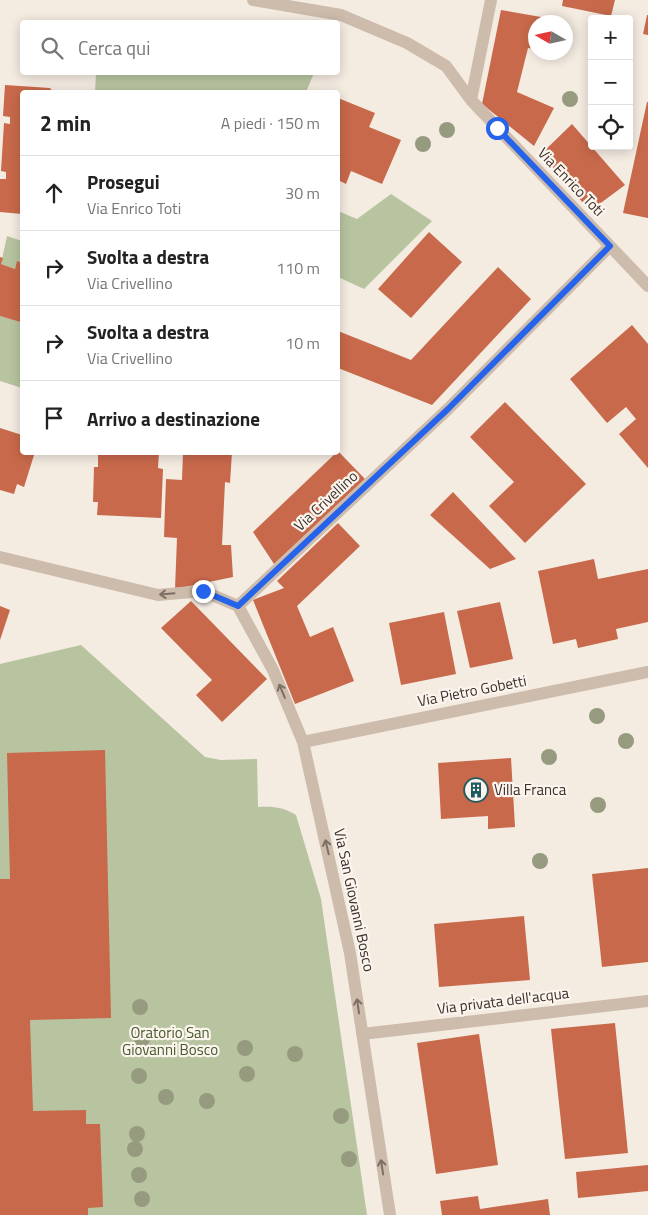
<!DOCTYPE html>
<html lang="it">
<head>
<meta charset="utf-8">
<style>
	:root { --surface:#fff; --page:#f6f6f6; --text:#222; --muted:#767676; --line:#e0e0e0 }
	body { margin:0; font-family:"Titillium Web",sans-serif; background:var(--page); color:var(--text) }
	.controls { position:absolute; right:15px; top:15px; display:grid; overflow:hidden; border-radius:5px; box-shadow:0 2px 12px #0003 }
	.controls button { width:45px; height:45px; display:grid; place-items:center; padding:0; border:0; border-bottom:1px solid var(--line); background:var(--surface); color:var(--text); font:25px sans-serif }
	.compass { position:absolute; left:528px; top:15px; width:45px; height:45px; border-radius:50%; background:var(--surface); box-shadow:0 2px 12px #0003; rotate:279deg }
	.stop { position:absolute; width:15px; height:15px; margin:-11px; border:4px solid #2563eb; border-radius:50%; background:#fff }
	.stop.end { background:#2563eb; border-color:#fff; box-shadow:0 1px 5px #0008 }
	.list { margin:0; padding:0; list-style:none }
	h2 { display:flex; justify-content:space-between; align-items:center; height:65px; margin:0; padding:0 20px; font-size:21px }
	h2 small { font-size:16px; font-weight:400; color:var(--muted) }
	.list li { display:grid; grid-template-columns:32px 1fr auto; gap:15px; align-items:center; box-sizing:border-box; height:75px; padding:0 20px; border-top:1px solid var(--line) }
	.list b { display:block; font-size:19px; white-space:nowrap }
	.list p { margin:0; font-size:16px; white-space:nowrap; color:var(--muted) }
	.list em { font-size:16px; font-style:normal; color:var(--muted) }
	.icon { flex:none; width:28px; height:28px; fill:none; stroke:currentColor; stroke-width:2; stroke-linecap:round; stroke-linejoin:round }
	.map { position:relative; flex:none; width:648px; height:1215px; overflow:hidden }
	.search { position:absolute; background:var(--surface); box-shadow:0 2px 12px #0003; left:20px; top:20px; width:320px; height:55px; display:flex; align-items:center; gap:12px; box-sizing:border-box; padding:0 18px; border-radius:5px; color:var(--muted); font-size:19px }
	.panel { position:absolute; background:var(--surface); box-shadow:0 2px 12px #0003; left:20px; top:90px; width:320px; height:365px; border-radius:5px }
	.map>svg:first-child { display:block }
</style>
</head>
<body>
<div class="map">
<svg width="648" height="1215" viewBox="0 0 648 1215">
	<rect width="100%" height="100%" fill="#f4ebe1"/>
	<path fill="#b8c4a0" d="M96,73v-1l218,1 -8,19h-211z
		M391,194l41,27 -68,68 -26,-12v-66l19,8z
		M7,236l15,5v22l-5,-1 -2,7 -14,-5z
		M22,315v73l-22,-7v-65l20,6z
		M81,645l124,112 16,3 36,-1 1,48c15,-1 25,0 38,8l25,84 46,316h-367v-551z"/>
	<path fill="#c8694b" d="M563,0h52l-4,16 -49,-10z
		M501,10l46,8v4h-11v27l-8,-1 -11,44 37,16 -20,38 -52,-42z
		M647,15h1v20l-5,-1z
		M5,85l45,3 3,4h-31v122l-22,-2v-33h6v-7l-5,-1 3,-48 6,1v-7l-7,-1z
		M338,98l37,15 -6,14 32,13 -19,44 -31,-13 -5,13 -8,-4z
		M647,102h1v116l-25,-5z
		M572,124l53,61 -35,26 -49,-57z
		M429,232l33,30 -51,56 -33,-29z
		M0,257l3,1 -2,6 14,5 2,-8 5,2v52l-2,7 -20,-6z
		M498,267l33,32 -99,106 -94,-37v-37l73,29z
		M632,325l16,19v124l-29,-34 17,-15 -10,-12 -19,16 -37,-44z
		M505,402l81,82 -61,59 -36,-37 25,-24 -44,-45z
		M0,428l22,7v17h13l-11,35 -7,-3 -3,10 -14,-4z
		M338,451l27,28 -91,85 -21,-32z
		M98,452h61l-1,16 5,1 -2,49 -64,-3 1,-13h-5l1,-35h4z
		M183,452h49l-2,31 -5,-1 -3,63h9l2,32 -58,12 2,-51 -13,-1 2,-58 16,1z
		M453,492l63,67 -26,10 -60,-54z
		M338,523l22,23 -63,60 13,31 23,-10 21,54 -59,23 -42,-104 31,-12 -7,-7z
		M594,559l4,20 50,-10v53l-32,7 2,10 -40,9 -2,-9 -23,5 -15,-73z
		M191,601l76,78 -45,43 -26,-27 16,-15 -51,-52z
		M500,602l13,57 -43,9 -13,-57z
		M0,606l10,4 -10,30z
		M444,612l12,62 -55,11 -12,-62z
		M105,750l6,268 -81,2 3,91 53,-1v14h14l3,83 -15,1v7h-88v-336h10l-3,-126z
		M511,758l4,69 -27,2v-13l-47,3 -3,-56z
		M648,868v94l-46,5 -10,-93z
		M524,916l6,64 -91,7 -5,-63z
		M615,1023l13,130 -63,6 -14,-130z
		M479,1034l19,131 -62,9 -19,-131z
		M648,1165v26l-70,7 -2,-26z
		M478,1196l2,13 68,-10 2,16h-108l-2,-14z"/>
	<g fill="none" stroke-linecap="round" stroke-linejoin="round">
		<path stroke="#cdbbac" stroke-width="12" d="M253,0l88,15 66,28 39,23 25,34 177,186
			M471,100l20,-100
			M0,557l158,38 45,-4 35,15 210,-197 162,-163
			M238,606l35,64 30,72 47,211 40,262
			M303,742l345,-70
			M362,1034l286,-33"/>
	</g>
	<g fill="#969b7f">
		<circle cx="570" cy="99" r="8"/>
		<circle cx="447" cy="130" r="8"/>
		<circle cx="423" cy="144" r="8"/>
		<circle cx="597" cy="716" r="8"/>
		<circle cx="626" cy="741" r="8"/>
		<circle cx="549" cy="757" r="8"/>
		<circle cx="598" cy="805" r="8"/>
		<circle cx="540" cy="861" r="8"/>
		<circle cx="140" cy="1007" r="8"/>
		<circle cx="142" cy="1039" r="8"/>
		<circle cx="245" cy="1048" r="8"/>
		<circle cx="295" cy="1054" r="8"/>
		<circle cx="247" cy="1074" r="8"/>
		<circle cx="139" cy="1076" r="8"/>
		<circle cx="166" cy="1097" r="8"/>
		<circle cx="207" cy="1101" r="8"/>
		<circle cx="341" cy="1116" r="8"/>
		<circle cx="137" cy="1134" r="8"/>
		<circle cx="135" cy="1149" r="8"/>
		<circle cx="349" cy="1159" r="8"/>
		<circle cx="139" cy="1175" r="8"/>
		<circle cx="142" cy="1199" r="8"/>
	</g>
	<defs><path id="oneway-shaft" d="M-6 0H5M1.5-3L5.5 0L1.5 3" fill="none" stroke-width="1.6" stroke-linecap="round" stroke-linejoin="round" transform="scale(1.25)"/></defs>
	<g stroke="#7d6f65">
		<use href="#oneway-shaft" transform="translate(167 594) rotate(175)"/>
		<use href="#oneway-shaft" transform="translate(282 691) rotate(-113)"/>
		<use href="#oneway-shaft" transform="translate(327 847) rotate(-103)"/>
		<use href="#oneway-shaft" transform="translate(358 1006) rotate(-98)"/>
		<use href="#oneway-shaft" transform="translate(382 1167) rotate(-99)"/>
	</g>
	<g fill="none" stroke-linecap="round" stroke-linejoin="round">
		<path stroke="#2563eb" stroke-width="6" d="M203,591l35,15 210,-197 162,-163 -113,-118"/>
	</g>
	<defs>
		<g id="building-ring" transform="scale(1.25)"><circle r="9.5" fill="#fbf5ee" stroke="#1f5a5e" stroke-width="1.5"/><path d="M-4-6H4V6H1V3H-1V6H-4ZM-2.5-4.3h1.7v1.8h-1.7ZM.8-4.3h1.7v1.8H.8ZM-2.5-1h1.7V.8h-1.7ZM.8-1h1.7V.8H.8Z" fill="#1f5a5e"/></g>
	</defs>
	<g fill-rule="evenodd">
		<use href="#building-ring" x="476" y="790"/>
	</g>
	<g text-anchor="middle" stroke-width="4.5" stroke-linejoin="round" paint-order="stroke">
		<g font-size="15" fill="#3b302b" stroke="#fbf5ee">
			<text transform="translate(571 182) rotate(46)" y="5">Via Enrico Toti</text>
			<text transform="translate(326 501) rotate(-43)" y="5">Via Crivellino</text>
			<text transform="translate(472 691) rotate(-11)" y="5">Via Pietro Gobetti</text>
			<text transform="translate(354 900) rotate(78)" y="5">Via San Giovanni Bosco</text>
			<text transform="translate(503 1001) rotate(-7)" y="5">Via privata dell'acqua</text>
		</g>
		<g font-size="15" fill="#3b302b" stroke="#fbf5ee" text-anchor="start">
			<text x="494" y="795">Villa Franca</text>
		</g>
		<g font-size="15" fill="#4a5a2e" stroke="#fbf5ee">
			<text x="170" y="1038">Oratorio San<tspan x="170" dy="17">Giovanni Bosco</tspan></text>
		</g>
	</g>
</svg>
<div class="controls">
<button>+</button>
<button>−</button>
<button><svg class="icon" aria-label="locate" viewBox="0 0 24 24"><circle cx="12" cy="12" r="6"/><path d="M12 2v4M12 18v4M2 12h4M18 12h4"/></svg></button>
</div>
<svg class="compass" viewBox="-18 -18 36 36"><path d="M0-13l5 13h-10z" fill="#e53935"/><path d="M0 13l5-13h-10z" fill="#767676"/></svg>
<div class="stop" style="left:497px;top:128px"></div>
<div class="stop end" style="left:203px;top:591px"></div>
<div class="search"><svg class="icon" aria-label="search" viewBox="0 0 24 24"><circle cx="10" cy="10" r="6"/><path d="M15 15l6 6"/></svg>Cerca qui</div>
<section class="panel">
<h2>2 min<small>A piedi · 150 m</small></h2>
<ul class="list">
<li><svg class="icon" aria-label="ahead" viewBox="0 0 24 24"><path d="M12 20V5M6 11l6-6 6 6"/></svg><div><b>Prosegui</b><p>Via Enrico Toti</p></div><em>30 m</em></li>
<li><svg class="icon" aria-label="right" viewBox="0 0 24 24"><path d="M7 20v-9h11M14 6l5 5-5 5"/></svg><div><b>Svolta a destra</b><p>Via Crivellino</p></div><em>110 m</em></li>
<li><svg class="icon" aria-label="right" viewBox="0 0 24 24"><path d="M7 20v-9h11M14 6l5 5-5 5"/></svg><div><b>Svolta a destra</b><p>Via Crivellino</p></div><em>10 m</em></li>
<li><svg class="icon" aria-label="arrive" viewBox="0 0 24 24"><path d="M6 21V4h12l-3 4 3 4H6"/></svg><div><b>Arrivo a destinazione</b></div></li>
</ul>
</section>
</div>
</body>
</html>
